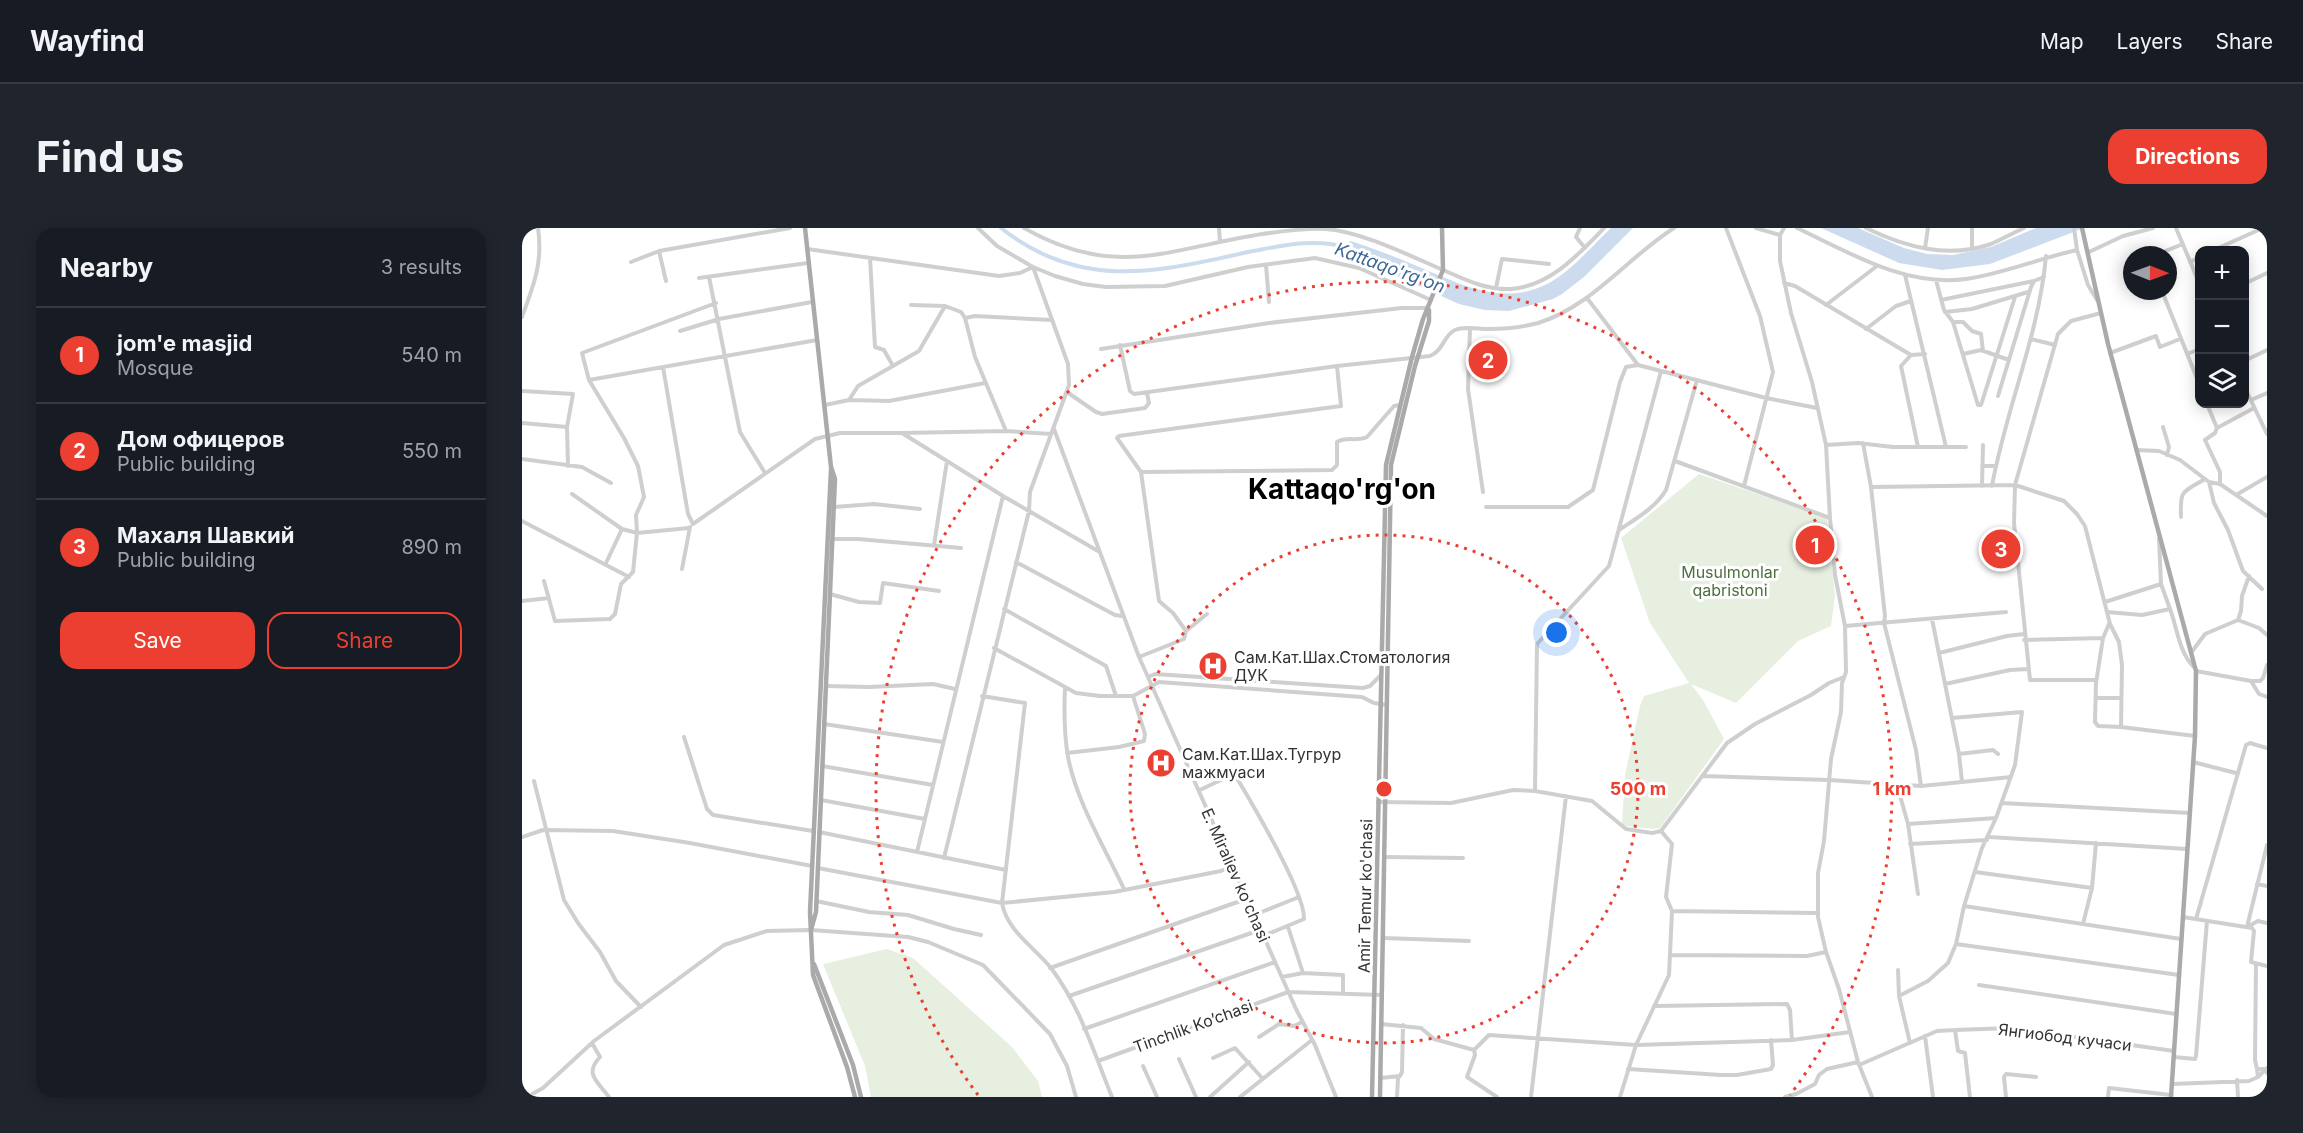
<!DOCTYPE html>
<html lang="en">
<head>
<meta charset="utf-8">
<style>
	:root { --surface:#171b24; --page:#20242c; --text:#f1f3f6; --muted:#9ea1a6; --line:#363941; --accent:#eb3f31 }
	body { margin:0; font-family:Inter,sans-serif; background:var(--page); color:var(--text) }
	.controls { position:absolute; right:18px; top:18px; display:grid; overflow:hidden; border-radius:12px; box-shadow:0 3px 15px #0003 }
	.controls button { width:54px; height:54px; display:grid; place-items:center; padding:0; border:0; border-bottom:2px solid var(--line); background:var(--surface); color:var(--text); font:30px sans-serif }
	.compass { position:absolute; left:1601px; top:18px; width:54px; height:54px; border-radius:50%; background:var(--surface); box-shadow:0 3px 15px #0003; rotate:91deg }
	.you { position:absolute; left:1035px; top:405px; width:21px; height:21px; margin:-15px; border:4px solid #fff; border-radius:50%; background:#1a73e8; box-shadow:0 0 0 9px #1a73e833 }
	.badge { display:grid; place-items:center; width:39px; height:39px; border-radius:50%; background:var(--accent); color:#fff; font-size:20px; font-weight:700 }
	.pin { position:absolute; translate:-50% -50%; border:3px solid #fff; box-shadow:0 2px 6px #0006 }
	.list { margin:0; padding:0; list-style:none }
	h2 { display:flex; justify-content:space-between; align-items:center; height:78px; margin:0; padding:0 24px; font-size:26px }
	h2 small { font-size:20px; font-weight:400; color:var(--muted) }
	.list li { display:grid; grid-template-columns:39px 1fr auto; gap:18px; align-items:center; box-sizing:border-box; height:96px; padding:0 24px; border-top:2px solid var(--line) }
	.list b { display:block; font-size:22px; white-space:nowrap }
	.list p { margin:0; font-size:20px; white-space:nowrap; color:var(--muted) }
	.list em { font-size:20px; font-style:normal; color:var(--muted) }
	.actions { display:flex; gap:12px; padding:18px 24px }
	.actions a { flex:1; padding:14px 0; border:2px solid var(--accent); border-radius:18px; text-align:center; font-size:21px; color:var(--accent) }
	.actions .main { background:var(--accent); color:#fff }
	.icon { flex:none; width:33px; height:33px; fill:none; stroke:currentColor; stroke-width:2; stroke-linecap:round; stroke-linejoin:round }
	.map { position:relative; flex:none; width:1745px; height:869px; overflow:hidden; border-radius:18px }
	header { display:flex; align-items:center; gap:36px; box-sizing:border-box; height:84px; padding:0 30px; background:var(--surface); border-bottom:2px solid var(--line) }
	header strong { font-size:28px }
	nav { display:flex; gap:33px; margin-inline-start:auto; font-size:21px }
	.intro { display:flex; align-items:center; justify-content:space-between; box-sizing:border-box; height:144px; padding:0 36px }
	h1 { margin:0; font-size:42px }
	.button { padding:15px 27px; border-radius:18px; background:var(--accent); color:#fff; font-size:21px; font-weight:700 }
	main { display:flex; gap:36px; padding:0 36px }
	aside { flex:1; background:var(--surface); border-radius:18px; box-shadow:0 3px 15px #0003 }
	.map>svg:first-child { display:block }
</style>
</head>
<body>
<header>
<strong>Wayfind</strong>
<nav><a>Map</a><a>Layers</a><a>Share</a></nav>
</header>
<div class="intro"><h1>Find us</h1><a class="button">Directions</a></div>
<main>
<aside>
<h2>Nearby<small>3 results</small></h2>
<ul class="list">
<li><span class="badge">1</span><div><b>jom'e masjid</b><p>Mosque</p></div><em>540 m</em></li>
<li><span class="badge">2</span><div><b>Дом офицеров</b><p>Public building</p></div><em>550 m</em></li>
<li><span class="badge">3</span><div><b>Махаля Шавкий</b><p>Public building</p></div><em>890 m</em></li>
</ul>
<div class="actions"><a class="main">Save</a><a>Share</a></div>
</aside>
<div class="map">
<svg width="1745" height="869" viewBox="0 0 1745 869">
	<rect width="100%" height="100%" fill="#fff"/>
	<path fill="#e6efe0" d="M1177,246l128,44 8,77 -4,31 -33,15 -62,62 -45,-19 12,16 21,39 -64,89 -7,1 -27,-3 -4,-2 3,-49 15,-69 4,-10 45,-13 -39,-60 -29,-85z
		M365,721l26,9 99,89 26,34 4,16h-171l-6,-31 -42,-102z"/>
	<path fill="#ccdcee" d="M1089,0h22l-49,49 -22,17 -9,5 -44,12 -24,-1 -26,-6 -113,-51 -7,-8 12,-4c23,8 46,16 68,26 44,18 84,40 130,16 22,-12 44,-38 62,-55z
		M1299,0h37l46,20 23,6 26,1 38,-8 45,-19h48l-94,36 -48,6 -43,-7z"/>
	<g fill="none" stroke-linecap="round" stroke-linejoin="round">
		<path stroke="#ccdcee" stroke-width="4" d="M479,0c82,65 160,43 252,23 28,-5 63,-13 91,-4"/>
		<path stroke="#cfcfcf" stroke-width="4" d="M456,0l19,18 36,21 22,9 28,8 23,3 59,-1 83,-19 67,-9 44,10 72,32
			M502,0c91,52 144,21 238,6 21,-3 43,-6 64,-5 38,3 88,29 124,44 20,9 39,17 61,16 39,-3 67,-34 93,-61
			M697,0l1,14
			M1058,0l-4,9 9,11
			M1204,0l34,88 13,56 -29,114
			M1234,0l24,7
			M1262,0l-4,7v26l11,52 21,69 14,63 4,73 5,57 10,51 1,46 -4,11 -1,29 -10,47 -7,82 -6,32v44l8,35 13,37 19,73 14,35
			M1275,0c53,25 108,59 169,51 37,-5 74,-21 111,-29
			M1344,0c39,19 82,31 125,16 11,-5 22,-11 33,-16
			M1450,0v21
			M1552,0l3,22 11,35 9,15
			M1654,0l24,57
			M1403,20l3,-20
			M285,21l192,27 21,-3 13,-6 35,97 1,21 -39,107 -1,19 -85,347
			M1692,22l49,-22
			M137,23l7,30
			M1567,24l34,-16 30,-8
			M1633,27l28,-11
			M348,30l5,89 9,3 9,16
			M109,34l28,-11 131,-23
			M1668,34l10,-5
			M744,37l3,37
			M1383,47l41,172
			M187,49l31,155 25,41
			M177,50l109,-15
			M1414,52l8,30 9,12 25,83
			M1262,55l11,3 116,69 14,-1
			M1722,56l23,-11
			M974,60l6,-29 47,5
			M1640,63l38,95
			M1065,70l51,67 128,33 51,10
			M1419,72l93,-19
			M389,77l34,1 16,6 4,6 10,39 31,74
			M1304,77l51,-39
			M1423,84l27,-3 56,-17
			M0,89c12,-33 21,-54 16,-89
			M443,90l10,-2 77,4
			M1431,94h10l9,9 9,3 2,17
			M948,100l-2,61 15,103
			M1344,101l30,-23 15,-5
			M158,103l39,-12 93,-17
			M1509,111l24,6
			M598,117l10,46 4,3 203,-28 93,-10c13,-5 14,-21 25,-26 9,-4 23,-1 33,-1 15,0 35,-2 50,-6 53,-16 90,-66 136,-95
			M579,121l168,-26 133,-15h26
			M1588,125l46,-17 4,11 20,-8
			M1441,126l18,-4 28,10
			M1665,126l13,-5
			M1389,127l-10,11 17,81
			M1722,133l23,-11
			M141,139l25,147 5,10 122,-85 25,-6h62l101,63 95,55
			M67,152l228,-40
			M1722,158l23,48
			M0,163l51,3 -6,33 1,39
			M545,164l29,20 6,2 43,-6 4,-5 -2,-10
			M1476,168l33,-109 3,-6 10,-4
			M327,172l40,1 96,-18
			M1729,172l16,-7
			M1685,176l10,24
			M303,177l24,-5 9,-14 61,-35 26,-45
			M1456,177h3l34,-108
			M0,195l45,4
			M1641,199l6,20 -2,8
			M532,201l85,228 157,352 19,36 21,52
			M380,205l104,-2 45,3
			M1341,215l8,44 14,129 -1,7 32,127 5,36
			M1304,217l32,-2 35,4h73
			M1614,222l23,1 21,9 29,22 11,2 47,32
			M0,231l60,8 29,16
			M1153,233l155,57
			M1460,238h13
			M619,244l191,-2 5,-5v-23c10,-6 20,0 30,-5l27,-31 5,-1
			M1687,254l5,21 14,27 15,41 19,18
			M1698,256v-12l-15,-32 10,-7 2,-5 37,-20
			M1460,258l1,-41
			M1470,258c14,-78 47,-151 54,-230
			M1349,259l144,-2 49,16 13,13 8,12 25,98 9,18 3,23 -1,62
			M50,266l50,35 15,4 52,-5
			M1714,267l31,-18
			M312,279l40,-3 46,5
			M964,279h82l25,-17 27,-108 6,-15 12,-2
			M1659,289c-1,-28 1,-24 24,-38
			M0,293l107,56
			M1097,302c18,-12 36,-22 47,-40l31,-110
			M311,311h25l103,9
			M1637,311l2,45 9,25
			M412,317l13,-84
			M494,334l99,53 7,1
			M84,335l16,-34
			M160,341l8,-42
			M22,353l11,40 55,-2 5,-5 6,-30 12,-12 4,-39 -1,-18 8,-18 -6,-31 -14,-28 -35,-58 -7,-27 134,-50
			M308,366l29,8 21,1 3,-20 56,8
			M0,373l27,-3
			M1583,374l56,-18
			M482,381l102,57 10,30
			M1585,384l35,3 28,-6c7,18 9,44 24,58
			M1716,392l3,-9 1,-15 7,-20
			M1323,398l161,-14
			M664,403l-13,-18 -14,-12 -18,-129 -24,-34 2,-2 222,-30 -4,-40
			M1581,410l-7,45 -1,39 3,4 23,1 74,9
			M1502,412l79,-2 6,-14
			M472,420l82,45 24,3h33l26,-14 203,15 12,6 13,2
			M1417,425l68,-17 17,-2
			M1669,425l14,-19 33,-14 21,8 8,7
			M617,429l45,-18 2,-8 21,-17
			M1674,443l55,10 8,13 8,3
			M626,449l7,-3 208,14 7,-2 11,-11
			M1574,452h-66l-16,-157 1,-38 43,-151 13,-13 30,-8
			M1730,453h8l3,-3 4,-13
			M1423,456l65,-14 18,-1
			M304,458l43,1 64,-3 22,5
			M543,459c-1,23 -1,47 3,70 9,46 36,89 56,132
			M460,468l43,7 -23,200c5,28 32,44 49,65 29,38 43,85 61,129
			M1574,470h25
			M302,496l119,18
			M162,509l23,72 6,6 100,16
			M545,525l52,-6 25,-6 1,-7 -12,-38
			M1437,526l34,-4 5,4
			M1671,534l43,11
			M300,538l111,19
			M1181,548l126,4 92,6 41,-4 -3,-28 -27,-135
			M12,553l30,119 14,23 22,29 16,29 25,26
			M1440,554l49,-5
			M1378,558l-1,6 9,32 10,70
			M678,562l29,-14 9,4c16,27 67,112 66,139l-41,17
			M1013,563l2,-147 72,-78 52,-195
			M299,572l104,19
			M856,574l73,1 62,-13 22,1 57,10 34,28 26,4 9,-2 66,-88 28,-19 56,-29 18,-12 15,-6
			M1480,575l188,10
			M1386,596l88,-6
			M297,604l187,38
			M0,609l21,-7 70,1 77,12 122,23
			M1467,609l198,12
			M1388,616l77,-4
			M395,624l86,-356
			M862,629l79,1
			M296,640l184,35 112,-11 107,-21 11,-5
			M1453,644l117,16
			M1735,656l10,2
			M294,673l53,11 39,3 46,14 27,6
			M1442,678l217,33
			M1150,683l146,2
			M732,687l45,-18
			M1661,689l69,11 2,3 -3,31 16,4
			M1674,691l50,-174 4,-2 17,5
			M1561,696l9,-36 4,-45
			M766,699l15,46
			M1725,699l20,-82
			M1725,699l11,-6 9,2
			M861,710l86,3
			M1434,716l223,31
			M1149,727l136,1 19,-4
			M1734,736l-1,96 2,9
			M528,740l196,-69
			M1376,742l1,26
			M760,749l21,-4 40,2v18
			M1457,757l197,29
			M547,768l191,-66
			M1132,778l133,-2 3,6 2,30
			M859,796l40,4 13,11 40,11 15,-15 147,10 156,-5 58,-8
			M562,801l191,-67
			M1433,802l3,21 7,2 5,44
			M1403,808l8,61
			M737,809l20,-13 15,2 8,-4
			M70,815l8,14c-16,17 -3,24 9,40
			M1388,815l-11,-47 29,-15 20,-18 8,-19 8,-38 18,-58 14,-30 19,-53 7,-53 -70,6
			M952,822l1,5 -8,22 30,20
			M1652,829l21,2 1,-3 11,-135
			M691,830l22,-10 28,31
			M657,831l17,38
			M576,833l190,-69 94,3
			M1337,837l78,-34 18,-1 55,-2 164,23
			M621,838l14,31
			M1106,841l93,6h16l34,-6 2,-4 -2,-25
			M1736,849l-1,-8h9l1,4
			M858,850l20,-2 2,-4 1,-47
			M1715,852l1,17
			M1650,856l77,-3 9,-4 9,-9
			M5,869l16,-9 51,-47 130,-96 43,-14 44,-1 97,7 20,5 55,23 67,69 17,32 9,31
			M688,869l39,-35
			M718,869l72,-57
			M875,869l1,-19
			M1009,869l35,-301
			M1098,869l16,-52 33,-70 3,-64 -6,-14 6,-53 -11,-13
			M1263,869l11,-3 19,-10 4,-9 8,-6 31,-7
			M1484,869l-2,-20 2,-3 30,3
			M1586,869l1,-9 62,7"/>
		<path stroke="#aaa" stroke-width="4.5" d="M283,0l26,239 4,12 -19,433 -5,18
			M1560,0l26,116 88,327 -1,65 -24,361
			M309,241l-21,443 3,63 34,92 8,30
			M292,736l39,101 8,32
			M850,869l14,-632 26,-108 11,-38 20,-49 -1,-42
			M858,869l11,-632 24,-99 14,-45v-11"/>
	</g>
	<g fill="none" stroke="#eb3f31" stroke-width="3" stroke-dasharray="3 6">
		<circle cx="862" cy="561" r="254"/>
		<path d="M456 867A508 508 0 1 1 1268 867"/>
	</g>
	<defs>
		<g id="hospital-disc" transform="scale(1.5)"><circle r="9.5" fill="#eb3f31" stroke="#fff"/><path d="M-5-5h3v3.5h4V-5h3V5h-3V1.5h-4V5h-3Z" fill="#fff"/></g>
	</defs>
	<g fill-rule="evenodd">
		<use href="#hospital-disc" x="691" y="438"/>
		<use href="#hospital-disc" x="639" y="535"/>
	</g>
	<g text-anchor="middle" stroke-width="6" stroke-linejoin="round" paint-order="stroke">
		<g font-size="16" fill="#4d703d" stroke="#fff">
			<text x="1208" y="350">Musulmonlar<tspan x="1208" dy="18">qabristoni</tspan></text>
		</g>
		<g font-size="16" fill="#323232" stroke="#fff" text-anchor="start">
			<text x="712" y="435">Сам.Кат.Шах.Стоматология<tspan x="712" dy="18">ДУК</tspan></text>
			<text x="660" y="532">Сам.Кат.Шах.Тугрур<tspan x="660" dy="18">мажмуаси</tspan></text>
		</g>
		<g font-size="16" fill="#323232" stroke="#fff">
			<text transform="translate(714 647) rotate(66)" y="6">E. Miraliev ko'chasi</text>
			<text transform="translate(843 668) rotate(-89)" y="6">Amir Temur ko'chasi</text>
			<text transform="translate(671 798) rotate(-20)" y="6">Tinchlik Ko’chasi</text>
			<text transform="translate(1543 809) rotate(7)" y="6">Янгиобод кучаси</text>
		</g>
		<g font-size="18" font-style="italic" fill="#3c6698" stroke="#fff">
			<text transform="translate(868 40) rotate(20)" y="6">Kattaqo'rg'on</text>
		</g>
		<g font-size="28" font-weight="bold" fill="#000" stroke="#fff">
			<text x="820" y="271">Kattaqo'rg'on</text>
		</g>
	</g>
	<circle cx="862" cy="561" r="9" fill="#eb3f31" stroke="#fff" stroke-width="3"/>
	<g font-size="18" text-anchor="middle" font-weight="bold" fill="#eb3f31" stroke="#fff" stroke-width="6" stroke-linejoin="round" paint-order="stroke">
		<text x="1116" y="567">500 m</text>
		<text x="1370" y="567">1 km</text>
	</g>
</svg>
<div class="controls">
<button>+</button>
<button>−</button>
<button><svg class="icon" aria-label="layers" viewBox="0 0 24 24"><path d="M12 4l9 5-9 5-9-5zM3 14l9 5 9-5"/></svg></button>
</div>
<svg class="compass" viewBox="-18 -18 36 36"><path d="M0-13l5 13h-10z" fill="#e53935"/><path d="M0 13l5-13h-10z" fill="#9ea1a6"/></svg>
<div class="you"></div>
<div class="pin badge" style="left:1293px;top:317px">1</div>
<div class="pin badge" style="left:966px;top:132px">2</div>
<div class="pin badge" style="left:1479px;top:321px">3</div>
</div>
</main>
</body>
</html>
